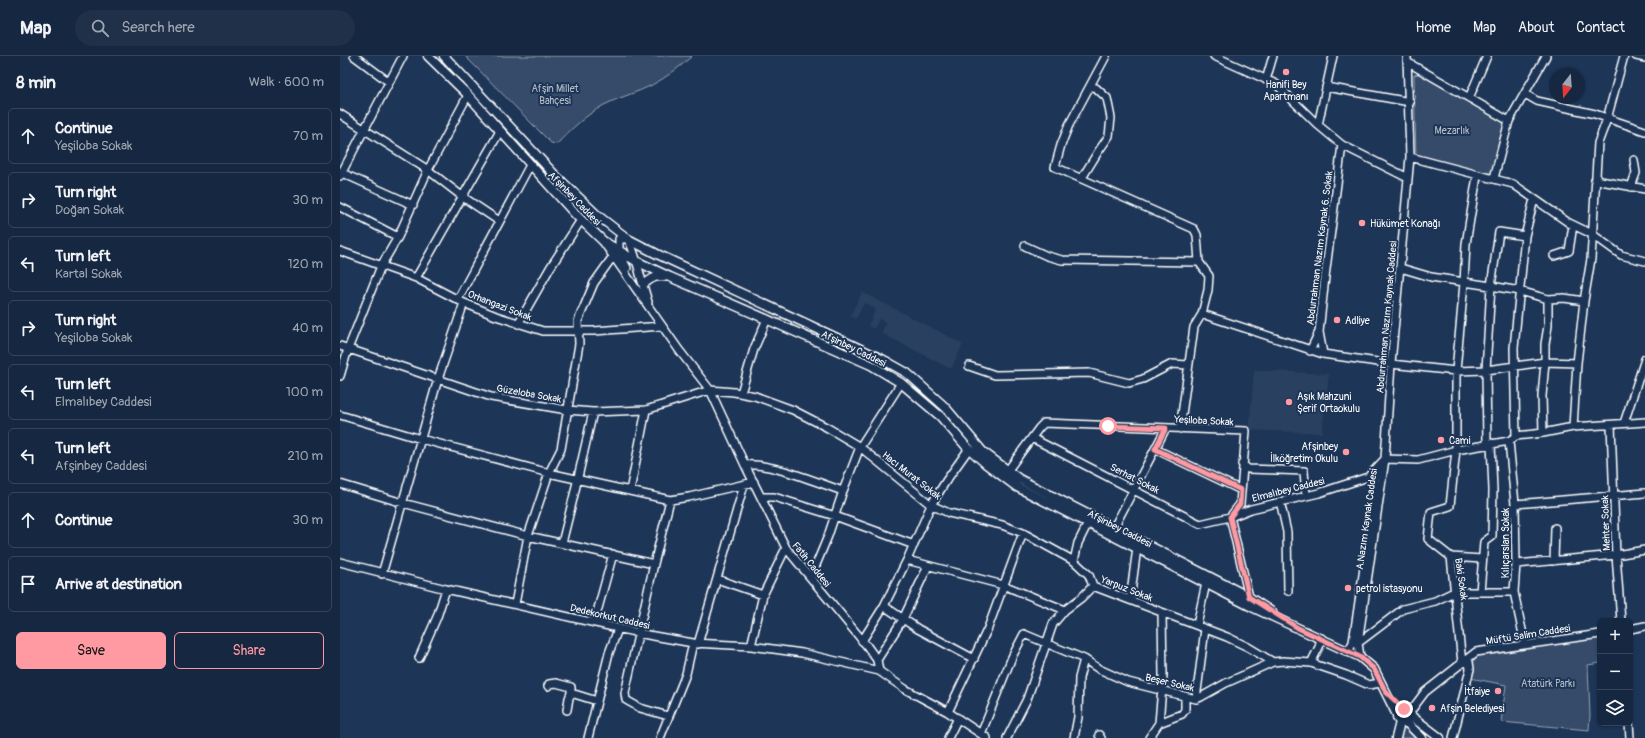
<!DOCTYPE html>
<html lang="en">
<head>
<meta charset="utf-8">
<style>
	:root { --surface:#162841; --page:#1f3048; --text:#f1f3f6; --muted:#9ea6b1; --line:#35445a; --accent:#ff9aa2 }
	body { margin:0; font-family:Pangolin,sans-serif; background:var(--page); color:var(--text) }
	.controls { position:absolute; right:12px; bottom:12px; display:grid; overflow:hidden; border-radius:6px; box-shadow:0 1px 3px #0004 }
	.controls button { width:36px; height:36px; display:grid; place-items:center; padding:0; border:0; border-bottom:1px solid var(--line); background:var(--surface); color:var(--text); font:20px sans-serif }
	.compass { position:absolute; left:1209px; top:12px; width:36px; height:36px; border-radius:50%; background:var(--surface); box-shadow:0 1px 3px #0004; rotate:197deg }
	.stop { position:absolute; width:12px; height:12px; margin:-9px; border:3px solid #ff9aa2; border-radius:50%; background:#fff }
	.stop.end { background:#ff9aa2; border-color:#fff; box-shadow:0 1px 4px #0008 }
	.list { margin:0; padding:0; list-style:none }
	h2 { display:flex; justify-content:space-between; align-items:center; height:52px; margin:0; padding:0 16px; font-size:17px }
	h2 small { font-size:13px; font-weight:400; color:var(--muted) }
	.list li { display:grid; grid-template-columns:26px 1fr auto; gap:12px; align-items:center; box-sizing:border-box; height:56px; margin:0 8px 8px; padding:0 8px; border:1px solid var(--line); border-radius:6px }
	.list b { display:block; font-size:15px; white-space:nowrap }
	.list p { margin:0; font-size:13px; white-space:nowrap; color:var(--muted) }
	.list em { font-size:13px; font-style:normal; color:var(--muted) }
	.actions { display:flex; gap:8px; padding:12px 16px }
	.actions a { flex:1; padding:9px 0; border:1px solid var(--accent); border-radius:6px; text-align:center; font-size:14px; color:var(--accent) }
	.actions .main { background:var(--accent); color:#111 }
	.icon { flex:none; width:22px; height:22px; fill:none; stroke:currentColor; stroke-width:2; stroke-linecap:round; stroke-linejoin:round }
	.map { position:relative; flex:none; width:1305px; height:682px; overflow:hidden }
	header { display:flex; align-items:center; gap:24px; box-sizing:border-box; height:56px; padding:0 20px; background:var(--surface); border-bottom:1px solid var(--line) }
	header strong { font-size:19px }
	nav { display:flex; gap:22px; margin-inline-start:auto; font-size:14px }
	.search { width:280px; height:36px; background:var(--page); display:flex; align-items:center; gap:10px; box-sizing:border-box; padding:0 14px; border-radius:22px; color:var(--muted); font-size:15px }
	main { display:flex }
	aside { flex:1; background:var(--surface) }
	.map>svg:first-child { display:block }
</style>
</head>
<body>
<header>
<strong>Map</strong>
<div class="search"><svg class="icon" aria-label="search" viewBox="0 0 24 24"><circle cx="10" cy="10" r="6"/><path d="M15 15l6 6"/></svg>Search here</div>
<nav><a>Home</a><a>Map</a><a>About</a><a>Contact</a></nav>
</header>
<main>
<aside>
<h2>8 min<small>Walk · 600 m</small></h2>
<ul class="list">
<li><svg class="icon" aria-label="ahead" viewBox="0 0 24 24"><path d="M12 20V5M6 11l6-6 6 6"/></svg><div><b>Continue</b><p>Yeşiloba Sokak</p></div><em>70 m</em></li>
<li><svg class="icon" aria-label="right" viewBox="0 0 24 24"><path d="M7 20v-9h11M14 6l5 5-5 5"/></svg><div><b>Turn right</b><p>Doğan Sokak</p></div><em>30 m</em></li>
<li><svg class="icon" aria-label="left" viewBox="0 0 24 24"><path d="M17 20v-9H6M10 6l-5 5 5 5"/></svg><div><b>Turn left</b><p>Kartal Sokak</p></div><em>120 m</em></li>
<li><svg class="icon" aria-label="right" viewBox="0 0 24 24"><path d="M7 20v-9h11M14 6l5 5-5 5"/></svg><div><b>Turn right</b><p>Yeşiloba Sokak</p></div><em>40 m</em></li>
<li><svg class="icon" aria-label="left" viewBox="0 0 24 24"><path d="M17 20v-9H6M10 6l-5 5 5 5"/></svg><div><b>Turn left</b><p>Elmalıbey Caddesi</p></div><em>100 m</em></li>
<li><svg class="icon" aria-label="left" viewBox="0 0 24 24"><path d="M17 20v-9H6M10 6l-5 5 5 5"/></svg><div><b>Turn left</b><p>Afşinbey Caddesi</p></div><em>210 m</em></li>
<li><svg class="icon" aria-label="ahead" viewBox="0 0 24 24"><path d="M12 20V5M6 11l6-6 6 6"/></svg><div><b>Continue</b></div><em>30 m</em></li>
<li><svg class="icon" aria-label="arrive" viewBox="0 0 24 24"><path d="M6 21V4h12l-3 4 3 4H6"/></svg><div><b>Arrive at destination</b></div></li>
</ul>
<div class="actions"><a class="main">Save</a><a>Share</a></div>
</aside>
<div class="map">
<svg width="1305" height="682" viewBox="0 0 1305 682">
	<rect width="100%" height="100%" fill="#1d3557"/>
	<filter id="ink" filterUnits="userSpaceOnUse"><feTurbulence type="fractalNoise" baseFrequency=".025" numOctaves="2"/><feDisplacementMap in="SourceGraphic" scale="8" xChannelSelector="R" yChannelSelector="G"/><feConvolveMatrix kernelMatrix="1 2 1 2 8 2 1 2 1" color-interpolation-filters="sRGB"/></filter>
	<g filter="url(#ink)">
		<path fill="#2a4161" d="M522,236l101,52 -12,25 -70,-36 5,-10 -7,-4 -5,10 -6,-3 8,-17 -12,-6 -8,16 -6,-3z
			M914,314l75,4 -7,59 -73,-3z"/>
		<path fill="#364b69" stroke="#9aa5b4" d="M125,0h227c-12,11 -25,21 -40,29 -15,8 -33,12 -48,20 -18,10 -33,24 -47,39l-6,-1z
			M1081,17l88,48 -15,57 -78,-21 -2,-82z
			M1260,578v29l-12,2 2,50 -1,15 -88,-8 5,-37 -36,-7 6,-26z
			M1060,666l22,16h-26z"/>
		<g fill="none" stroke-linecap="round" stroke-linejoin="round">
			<g stroke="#fff" stroke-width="10">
				<path id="minor" d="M14,0l35,26
					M766,0l-37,69 -8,20 -6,22 139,62 3,6 2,27 10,14 -1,14 -6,24 -8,13 -14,102
					M874,0l62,28 42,41 24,20 66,33
					M1296,0l9,2
					M1067,6l102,59
					M926,24l7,-24
					M986,31l84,15
					M1185,38l12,7 58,13 50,17
					M1129,42l18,-42
					M0,58l88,56 35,27 36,24
					M978,69l15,-69
					M1070,101l103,27 56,39 23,11 29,21 24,6
					M0,116l73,33
					M0,120l63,-120
					M742,122l16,-26 11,-16 2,-18 -4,-20 -11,-10 -6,-2
					M1154,122l15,-57 37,-65
					M1255,124l50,9
					M1291,131l5,-14 -2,-13
					M0,151l58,30
					M264,187l75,107 31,40 35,75 41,83 81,98 10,14 2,11 26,18 43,23 39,26
					M685,190l22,10 15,4 137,2
					M0,195l76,27 48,25 32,13 47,15h51l68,-5
					M1214,200l15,-5 4,-26
					M287,212l-8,-16v-13h9c8,14 10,30 15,46
					M1061,214l3,-1 27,8 60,9 29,5 28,8 16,-1 20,3
					M76,222l84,-147
					M118,243l72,-134
					M308,246l-5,-17c9,-7 13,-10 24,-8
					M862,258l121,40 68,10 65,7 30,-1 59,-8 32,1
					M178,268l32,-56 31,-48
					M0,290l151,51 76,13 26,2 53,-2 64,-20 24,2 21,4 38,14 35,18 32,19 71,58 18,8 53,12 21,8 51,28 15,14 4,11
					M970,295l9,-19
					M983,298l-4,-22 6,-55 17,-132
					M629,310l26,9 94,-2 40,10 14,-4 29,-15 16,1
					M0,320l8,-27 33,-83 17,-29 30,-67 40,-75
					M401,337l13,-44 13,-30
					M0,359l81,24 128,34 121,27 19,-3 65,-15
					M1284,367l21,-64
					M1271,369l5,130 5,66
					M1233,371l4,-64 7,-62 7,-42 7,-116 9,-24 17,-63
					M1203,377l-1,-37 3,-34v-18l3,-18v-27
					M1176,380l-2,-88 11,-112 9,-37
					M1169,385l6,63 1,60 -2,28 11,52
					M1147,388l-1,-74 5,-84 8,-54 26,4
					M815,393l86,41
					M1045,403l33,1 38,-10 53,-9 7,-5 27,-3 30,-6 72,-5
					M902,408l6,5 56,2 2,25
					M405,409c27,-2 71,17 98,26
					M665,418l34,-46 5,-5 202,8 -6,73 -10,13 -30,7 -168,-86
					M0,428l63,19 125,33 126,28
					M290,435l16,-81
					M421,441h13l61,19 79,29
					M940,445l7,31 1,59
					M1175,448l130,-11
					M771,477l55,-105
					M222,487l11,-44 20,-87
					M1111,501l31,2
					M567,504l96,25 62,25
					M734,505l4,-18 10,-20
					M1214,505l1,-33
					M0,506l106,27 202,46 45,8 58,3 51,7 77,18
					M1176,508l100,-9 29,-5
					M42,518l56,-195 26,-76
					M471,521l17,-41 15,-45 17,-44 41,-64
					M377,523l46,16
					M1140,536l4,-50 8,-6 1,-46 -2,-47
					M790,544l7,-52
					M907,545l2,-4 -19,-80 21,-8 68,-16 49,-16 16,-17
					M175,548l13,-68 21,-63 12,-24 18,-105 -1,-23 16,-38 20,-28
					M544,550l34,23 56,30
					M254,567l19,-69
					M857,569l9,-42
					M1290,573l15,-3
					M522,585l22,-35 23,-46 24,-55 15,-24 22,-31 -3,-5
					M1018,587l45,-34 32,-8 19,-9h60
					M358,588l46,-159
					M411,590l12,-51 23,-47
					M1008,596l5,-10 19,-128 3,-37 4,-7
					M1020,601l-2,-14 27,-184 6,-95 19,-207 -3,-101
					M79,602l18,-41 9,-28
					M537,604l26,-41 25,-53
					M971,607l35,12 23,10 11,-2
					M208,630l1,-2 7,-1 15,4v6l26,8
					M856,643l9,-70
					M227,654l2,-12 2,-5
					M608,656l40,-84 35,-95
					M1070,656l15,-20 51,-40 124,-18
					M328,660l-28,-8 -14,-8 -1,-7 29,-129 16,-64
					M819,667l23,-9 3,-4v-13
					M1289,667l1,15
					M641,678l31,-77 12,-23 60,25 15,10 29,13 68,17 5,-2 25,-14 47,-21 10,-1 28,2 8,-16 2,-9
					M759,679l2,3
					M248,682l21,-85 9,-24
					M320,682l26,-64 7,-31
					M608,682l10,-20
					M667,682l20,-39 26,-75 12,-14 16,-12 12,-12 134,51 21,10 25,15
					M734,682l4,-21 1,-39 5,-19
					M809,682l10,-15 4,-47 -1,-63
					M1113,682l17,-69 -1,-7 -7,1 -11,-106 -23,-18 3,-27 19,-6 6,-56v-79l8,-88 2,-39 11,-68"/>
			</g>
			<g stroke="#fff" stroke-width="11">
				<path id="major" d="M88,0l40,39 108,120 27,26 33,20 34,16 201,88 30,18 39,33 25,29 20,18 32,24 235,120 108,50 14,12 23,46
					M104,0l110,118 43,41 31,24 29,15 225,105 25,14 38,34 38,45 36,27 230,118 23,15
					M1057 660a7 7 0 1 1 14 0a7 7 0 1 1-14 0Z
					M1071,660l29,22
					M1067,667l15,15
					M1056,682l4,-16"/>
			</g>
			<use href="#minor" stroke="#1d3557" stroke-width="7"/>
			<use href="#major" stroke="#1d3557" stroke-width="8"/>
		</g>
	</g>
	<g fill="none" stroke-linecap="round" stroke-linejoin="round" filter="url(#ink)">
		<path stroke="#ff9aa2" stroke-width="5" d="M768,370l58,2 -11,21 86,41 -1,14 -10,13 19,80 49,31 62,29 14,12 12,23 18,17"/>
	</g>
	<g fill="#ff9aa2" stroke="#1d3557" stroke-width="1.5">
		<circle cx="946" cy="16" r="4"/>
		<circle cx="1022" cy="167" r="4"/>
		<circle cx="997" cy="264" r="4"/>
		<circle cx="949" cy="346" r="4"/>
		<circle cx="1101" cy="384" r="4"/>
		<circle cx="1006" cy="396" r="4"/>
		<circle cx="1008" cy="532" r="4"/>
		<circle cx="1158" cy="635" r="4"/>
		<circle cx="1092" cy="652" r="4"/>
	</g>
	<g text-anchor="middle" stroke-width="4" stroke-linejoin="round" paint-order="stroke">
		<g font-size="10" fill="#fff" stroke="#1d3557" text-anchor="start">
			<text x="946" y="32" text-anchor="middle">Hanifi Bey<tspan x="946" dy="12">Apartmanı</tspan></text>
			<text x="1030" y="171">Hükümet Konağı</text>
			<text x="1005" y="268">Adliye</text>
			<text x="957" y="344">Aşık Mahzuni<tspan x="957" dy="12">Şerif Ortaokulu</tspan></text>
			<text x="1109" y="388">Cami</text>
			<text x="998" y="394" text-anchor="end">Afşinbey<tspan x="998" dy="12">İlköğretim Okulu</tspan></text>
			<text x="1016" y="536">petrol istasyonu</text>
			<text x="1150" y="639" text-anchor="end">İtfaiye</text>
			<text x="1100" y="656">Afşin Belediyesi</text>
		</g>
		<g font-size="10" fill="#b9c0ca" stroke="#1d3557">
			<text x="215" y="36">Afşin Millet<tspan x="215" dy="12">Bahçesi</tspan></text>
			<text x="1112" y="78">Mezarlık</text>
			<text x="1208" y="631">Atatürk Parkı</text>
		</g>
		<g font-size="10" fill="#fff" stroke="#1d3557">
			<text transform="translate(235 142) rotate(46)" y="4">Afşinbey Caddesi</text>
			<text transform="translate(979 192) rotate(-83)" y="4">Abdurrahman Nazım Kaynak 6. Sokak</text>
			<text transform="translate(160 249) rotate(21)" y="4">Orhangazi Sokak</text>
			<text transform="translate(1046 261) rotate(-85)" y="4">Abdurrahman Nazım Kaynak Caddesi</text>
			<text transform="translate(514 292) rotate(26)" y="4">Afşinbey Caddesi</text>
			<text transform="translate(189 337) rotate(10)" y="4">Güzeloba Sokak</text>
			<text transform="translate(864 364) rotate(3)" y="4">Yeşiloba Sokak</text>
			<text transform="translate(572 419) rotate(38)" y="4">Hacı Murat Sokak</text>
			<text transform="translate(795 422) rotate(27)" y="4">Serhat Sokak</text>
			<text transform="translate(948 433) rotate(-14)" y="4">Elmalıbey Caddesi</text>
			<text transform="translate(1026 463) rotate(-82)" y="4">A.Nazım Kaynak Caddesi</text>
			<text transform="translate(1265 467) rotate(-92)" y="4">Mehter Sokak</text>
			<text transform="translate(780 472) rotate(27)" y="4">Afşinbey Caddesi</text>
			<text transform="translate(1165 487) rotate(-90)" y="4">Kılıçarslan Sokak</text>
			<text transform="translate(472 508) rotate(51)" y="4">Fatih Caddesi</text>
			<text transform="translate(1122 523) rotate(82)" y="4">Baki Sokak</text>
			<text transform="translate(787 532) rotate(21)" y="4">Yarpuz Sokak</text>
			<text transform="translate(270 560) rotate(13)" y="4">Dedekorkut Caddesi</text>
			<text transform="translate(1188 578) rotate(-9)" y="4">Müftü Salim Caddesi</text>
			<text transform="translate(830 626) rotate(13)" y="4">Beşer Sokak</text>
		</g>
	</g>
</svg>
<div class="controls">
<button>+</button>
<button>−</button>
<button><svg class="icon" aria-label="layers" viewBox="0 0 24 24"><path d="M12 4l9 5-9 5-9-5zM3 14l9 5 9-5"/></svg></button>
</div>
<svg class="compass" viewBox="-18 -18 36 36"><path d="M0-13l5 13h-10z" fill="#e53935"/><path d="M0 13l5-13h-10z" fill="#9ea6b1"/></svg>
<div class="stop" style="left:768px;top:370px"></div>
<div class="stop end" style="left:1064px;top:653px"></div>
</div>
</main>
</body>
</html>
